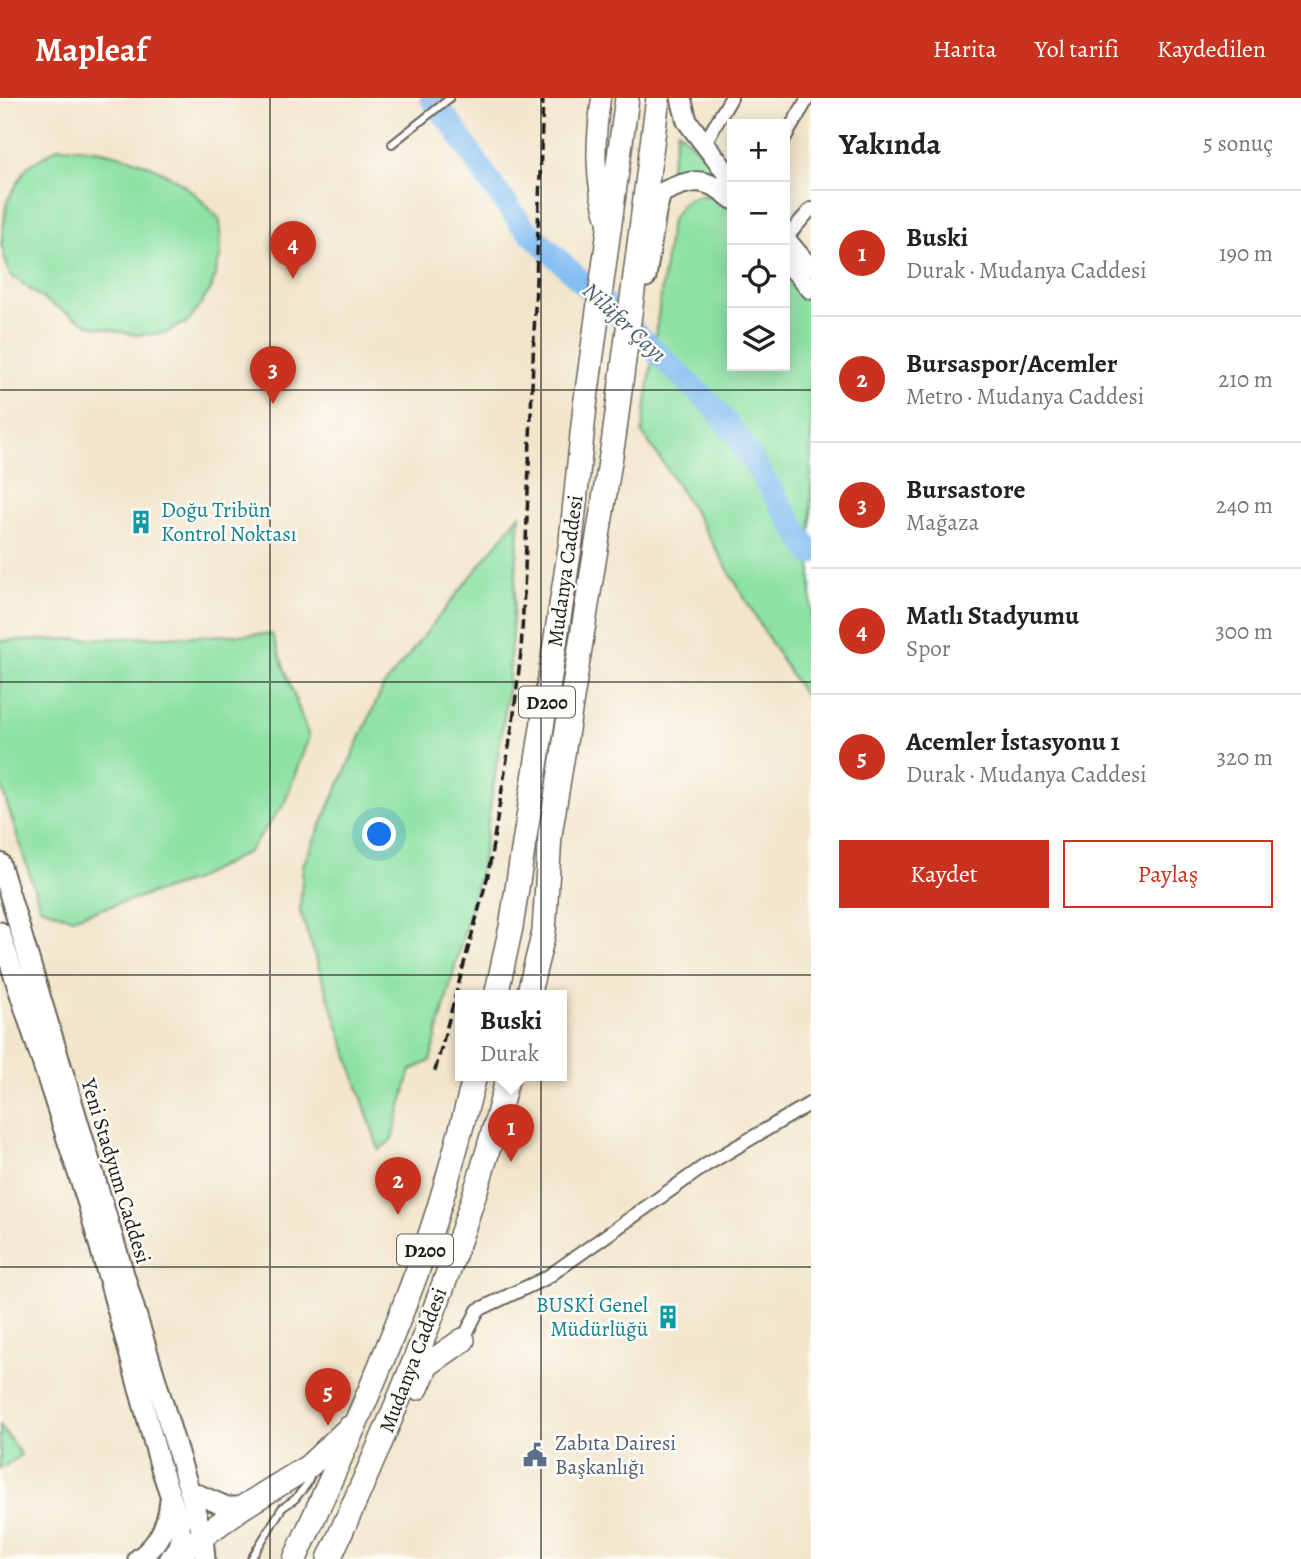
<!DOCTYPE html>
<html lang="tr">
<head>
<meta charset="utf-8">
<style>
	:root { --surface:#fff; --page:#f2f2f2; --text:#222; --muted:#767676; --line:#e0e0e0; --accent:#c8321e }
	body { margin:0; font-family:Alegreya,serif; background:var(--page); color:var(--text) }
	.controls { position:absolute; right:21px; top:21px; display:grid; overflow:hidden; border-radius:0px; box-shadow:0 4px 18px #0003 }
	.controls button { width:63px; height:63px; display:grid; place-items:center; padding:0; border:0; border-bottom:2px solid var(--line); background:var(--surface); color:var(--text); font:35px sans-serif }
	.you { position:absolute; left:380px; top:737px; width:24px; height:24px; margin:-18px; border:5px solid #fff; border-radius:50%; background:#1a73e8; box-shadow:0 0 0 10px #1a73e833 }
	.badge { display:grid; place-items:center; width:46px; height:46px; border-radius:50%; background:var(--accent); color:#fff; font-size:23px; font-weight:700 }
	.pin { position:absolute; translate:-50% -58px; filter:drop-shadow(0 2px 4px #0008) }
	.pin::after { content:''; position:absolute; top:37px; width:24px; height:21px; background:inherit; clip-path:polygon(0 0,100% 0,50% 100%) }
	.popup { position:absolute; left:455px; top:892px; width:112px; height:91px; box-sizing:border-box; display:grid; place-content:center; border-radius:0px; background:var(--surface); filter:drop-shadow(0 2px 5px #0005); font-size:23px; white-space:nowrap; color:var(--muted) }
	.popup b { font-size:26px; color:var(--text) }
	.popup::after { content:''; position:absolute; left:50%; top:100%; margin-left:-14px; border:14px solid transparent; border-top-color:var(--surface) }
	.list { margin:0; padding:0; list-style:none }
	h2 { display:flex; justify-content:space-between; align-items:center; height:91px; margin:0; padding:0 28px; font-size:30px }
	h2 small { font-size:23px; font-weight:400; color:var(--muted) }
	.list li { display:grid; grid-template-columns:46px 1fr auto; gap:21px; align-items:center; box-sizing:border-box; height:126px; padding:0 28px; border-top:2px solid var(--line) }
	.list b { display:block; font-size:26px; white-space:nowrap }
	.list p { margin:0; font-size:23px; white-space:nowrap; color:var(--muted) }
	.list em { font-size:23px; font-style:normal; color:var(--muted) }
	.actions { display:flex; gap:14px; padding:21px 28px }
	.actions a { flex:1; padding:16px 0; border:2px solid var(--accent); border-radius:0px; text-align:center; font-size:24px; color:var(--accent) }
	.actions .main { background:var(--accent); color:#fff }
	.icon { flex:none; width:38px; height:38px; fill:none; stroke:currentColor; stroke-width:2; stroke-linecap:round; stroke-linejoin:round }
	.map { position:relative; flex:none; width:811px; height:1461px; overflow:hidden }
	header { display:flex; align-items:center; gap:42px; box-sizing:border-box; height:98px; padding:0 35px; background:var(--accent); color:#fff }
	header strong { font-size:33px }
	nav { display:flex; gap:38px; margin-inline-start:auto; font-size:24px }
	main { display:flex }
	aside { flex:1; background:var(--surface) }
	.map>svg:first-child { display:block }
</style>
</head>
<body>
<header>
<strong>Mapleaf</strong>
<nav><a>Harita</a><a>Yol tarifi</a><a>Kaydedilen</a></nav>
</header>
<main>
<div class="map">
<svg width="811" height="1461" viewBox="0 0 811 1461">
	<rect width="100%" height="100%" fill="#fdfcf7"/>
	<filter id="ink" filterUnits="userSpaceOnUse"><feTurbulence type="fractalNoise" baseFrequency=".0143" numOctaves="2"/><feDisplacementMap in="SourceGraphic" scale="14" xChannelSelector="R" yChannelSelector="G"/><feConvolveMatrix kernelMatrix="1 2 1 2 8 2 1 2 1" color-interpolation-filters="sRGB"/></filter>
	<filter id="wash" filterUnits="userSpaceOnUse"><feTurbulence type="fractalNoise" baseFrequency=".00686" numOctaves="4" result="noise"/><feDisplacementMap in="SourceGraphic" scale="28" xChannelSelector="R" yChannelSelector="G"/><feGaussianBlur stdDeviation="1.57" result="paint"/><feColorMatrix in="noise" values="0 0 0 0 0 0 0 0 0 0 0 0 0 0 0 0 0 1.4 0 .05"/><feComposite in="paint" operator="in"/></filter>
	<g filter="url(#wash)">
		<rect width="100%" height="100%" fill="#f2e5ca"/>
		<path fill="#8ce1a3" stroke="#547e60" stroke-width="2" d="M678,32l41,41 -28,-4 -22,5z
			M59,49c49,1 96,14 135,46 9,8 18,18 26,27l1,33 -10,36 -22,32 -23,12 -30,2 -47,-10 -43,-24 -36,-26 -9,-30 6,-44 20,-34z
			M700,97l25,6 7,8v157h53v-99l26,31v407c-61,-88 -106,-186 -169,-272l29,-212c8,-14 13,-22 29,-26z
			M520,417l-12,175 -27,178 -51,193 -19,9 -19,69 -13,11 -79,-239 3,-46 80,-178z
			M272,536l37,103 -25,67 -36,48 -56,29 -120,37 -32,-11 -40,-125v-141z
			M0,1327l21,30 -21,14z"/>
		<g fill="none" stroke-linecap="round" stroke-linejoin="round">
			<path stroke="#7fbcf2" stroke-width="23" d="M431,0l22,28 39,59 30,40 192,182 23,29 74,117"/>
		</g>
	</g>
	<g filter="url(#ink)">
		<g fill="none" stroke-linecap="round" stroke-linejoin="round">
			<g stroke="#676259" stroke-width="10">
				<path id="lane" d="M392,46l58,-46
					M251,1461l31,-51 13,-9 12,-15 5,-12"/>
			</g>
			<g stroke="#676259" stroke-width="16">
				<path id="street" d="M785,39l23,-39
					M704,46l27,-46
					M785,141l26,-30
					M463,1242l15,-30 68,-32 160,-113 105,-62"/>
			</g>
			<g stroke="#676259" stroke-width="21">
				<path id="secondary" d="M601,0c-6,43 -8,83 6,124"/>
			</g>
			<g stroke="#676259" stroke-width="23">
				<path id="primary" d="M681,0l6,23 45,59
					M785,141l23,27
					M785,161l26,30
					M646,179l10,-65 5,-19c30,-15 45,-17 71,6
					M0,765l203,673 2,23
					M0,834l88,272 72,261 19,56 2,12 -3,14 -7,12
					M190,1393l37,16h16
					M138,1461c20,-14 30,-35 32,-59"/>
			</g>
			<g stroke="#676259" stroke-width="26">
				<path id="highway" d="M496,898l15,-69 60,-386 14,-135 42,-308
					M528,898l16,-64 6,-97 64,-398 44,-339
					M417,1290l10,-23 36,-25
					M171,1461l72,-52 66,-41 40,-38
					M295,1461c45,-100 91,-200 128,-304 21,-58 36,-119 52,-179
					M329,1461c71,-156 138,-316 179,-483"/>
			</g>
			<use href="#lane" stroke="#fff" stroke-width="6"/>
			<use href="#street" stroke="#fff" stroke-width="12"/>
			<use href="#secondary" stroke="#fff" stroke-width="18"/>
			<use href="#primary" stroke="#fff" stroke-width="19"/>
			<use href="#highway" stroke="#fff" stroke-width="23"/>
			<path stroke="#1c1c1c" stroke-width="3.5" stroke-dasharray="10 5" stroke-linecap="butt" d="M435,973l53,-196 25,-153 8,-70 4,-82 18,-472"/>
		</g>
	</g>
	<path fill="none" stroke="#1c1c1c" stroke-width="2" stroke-opacity="0.55" d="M270,0v1461M541,0v1461M0,292h811M0,584h811M0,877h811M0,1169h811"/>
	<defs>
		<g id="building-bare" transform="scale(1.89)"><path d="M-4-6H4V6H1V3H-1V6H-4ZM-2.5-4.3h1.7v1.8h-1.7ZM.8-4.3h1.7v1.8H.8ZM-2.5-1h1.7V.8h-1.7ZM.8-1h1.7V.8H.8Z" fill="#0f9aa8" stroke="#fdfcf7" stroke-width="2.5" paint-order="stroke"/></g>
		<g id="civic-bare" transform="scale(1.89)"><path d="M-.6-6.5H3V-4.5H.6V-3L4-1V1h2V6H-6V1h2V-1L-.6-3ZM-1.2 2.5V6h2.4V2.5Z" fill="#5c6f8a" stroke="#fdfcf7" stroke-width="2.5" paint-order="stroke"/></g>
	</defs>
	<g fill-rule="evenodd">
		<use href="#building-bare" x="141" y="424"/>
		<use href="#building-bare" x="668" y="1219"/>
		<use href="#civic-bare" x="535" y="1357"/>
	</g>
	<g text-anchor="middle" stroke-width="5" stroke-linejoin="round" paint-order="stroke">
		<g fill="#fdfcf7" stroke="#605f5e" stroke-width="2">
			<rect x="519" y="588.5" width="56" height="31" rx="5"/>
			<rect x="397" y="1136.5" width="56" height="31" rx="5"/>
		</g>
		<g font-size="19" font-weight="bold" fill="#1c1c1c">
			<text x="547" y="611">D200</text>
			<text x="425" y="1159">D200</text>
		</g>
		<g font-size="21" fill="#0d838f" stroke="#fdfcf7" text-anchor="start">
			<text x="161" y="419">Doğu Tribün<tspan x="161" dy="24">Kontrol Noktası</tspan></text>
			<text x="648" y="1214" text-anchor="end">BUSKİ Genel<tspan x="648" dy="24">Müdürlüğü</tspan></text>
		</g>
		<g font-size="21" fill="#1c1c1c" stroke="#fdfcf7">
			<text transform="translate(565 473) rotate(-82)" y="7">Mudanya Caddesi</text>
			<text transform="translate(116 1073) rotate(73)" y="7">Yeni Stadyum Caddesi</text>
			<text transform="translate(413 1262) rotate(-69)" y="7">Mudanya Caddesi</text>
		</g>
		<g font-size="21" fill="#4e5e75" stroke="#fdfcf7" text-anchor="start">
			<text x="555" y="1352">Zabıta Dairesi<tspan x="555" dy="24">Başkanlığı</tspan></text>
		</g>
		<g font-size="23" font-style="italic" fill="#445c72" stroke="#fdfcf7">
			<text transform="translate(625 224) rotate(43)" y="8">Nilüfer Çayı</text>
		</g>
	</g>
</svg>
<div class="controls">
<button>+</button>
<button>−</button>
<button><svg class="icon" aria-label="locate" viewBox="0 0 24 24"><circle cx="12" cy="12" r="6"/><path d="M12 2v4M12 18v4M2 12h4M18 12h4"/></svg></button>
<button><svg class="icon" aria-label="layers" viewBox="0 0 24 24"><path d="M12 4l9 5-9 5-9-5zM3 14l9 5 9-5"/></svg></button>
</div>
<div class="you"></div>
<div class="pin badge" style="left:511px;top:1064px">1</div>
<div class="popup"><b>Buski</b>Durak</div>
<div class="pin badge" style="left:398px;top:1117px">2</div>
<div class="pin badge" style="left:273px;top:306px">3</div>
<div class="pin badge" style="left:293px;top:181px">4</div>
<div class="pin badge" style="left:328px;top:1328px">5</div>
</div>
<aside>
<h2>Yakında<small>5 sonuç</small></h2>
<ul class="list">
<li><span class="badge">1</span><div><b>Buski</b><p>Durak · Mudanya Caddesi</p></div><em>190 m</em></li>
<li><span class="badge">2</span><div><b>Bursaspor/Acemler</b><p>Metro · Mudanya Caddesi</p></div><em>210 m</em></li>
<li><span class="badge">3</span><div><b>Bursastore</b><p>Mağaza</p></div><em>240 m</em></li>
<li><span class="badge">4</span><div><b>Matlı Stadyumu</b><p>Spor</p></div><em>300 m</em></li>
<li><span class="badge">5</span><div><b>Acemler İstasyonu 1</b><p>Durak · Mudanya Caddesi</p></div><em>320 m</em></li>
</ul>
<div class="actions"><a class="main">Kaydet</a><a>Paylaş</a></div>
</aside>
</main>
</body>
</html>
